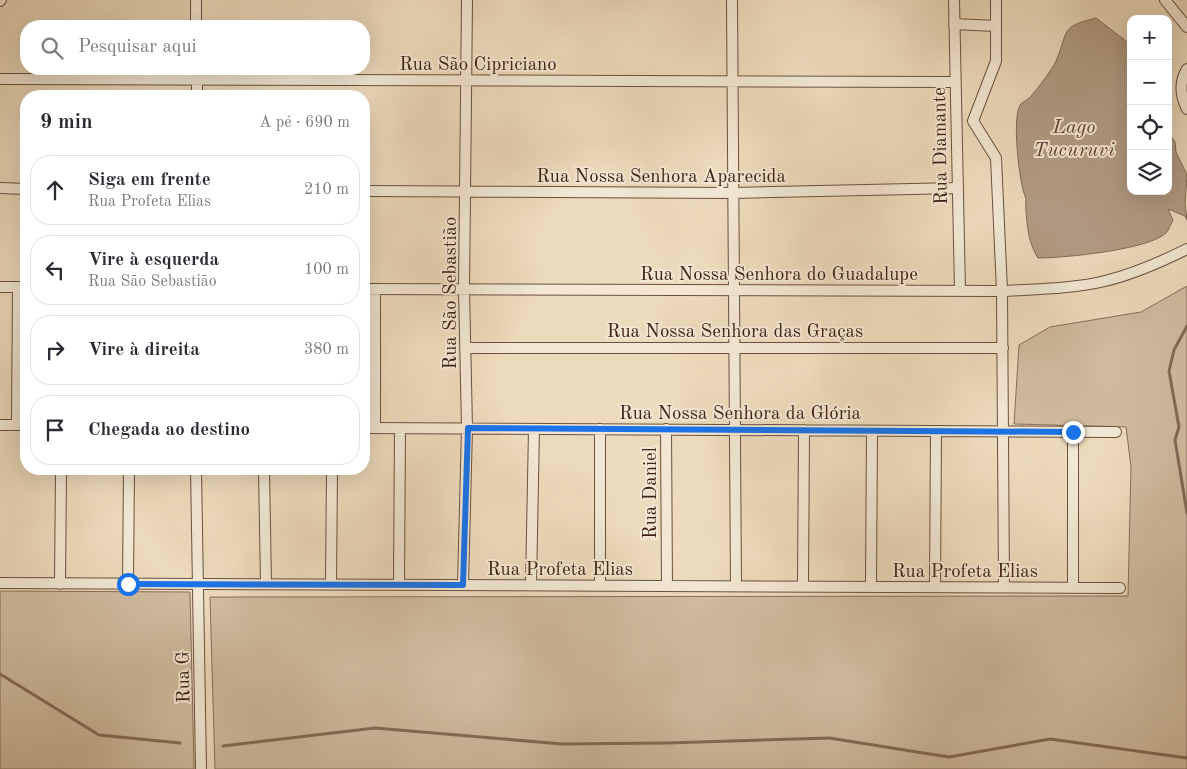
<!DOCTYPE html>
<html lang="pt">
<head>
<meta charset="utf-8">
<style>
	:root { --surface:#fff; --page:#f2f2f3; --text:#2b2b33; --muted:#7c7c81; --line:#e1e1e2 }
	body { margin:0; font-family:"Old Standard TT",serif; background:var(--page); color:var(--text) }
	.controls { position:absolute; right:15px; top:15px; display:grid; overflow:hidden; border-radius:10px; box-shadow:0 5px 20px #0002 }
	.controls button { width:45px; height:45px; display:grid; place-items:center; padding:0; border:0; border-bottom:1px solid var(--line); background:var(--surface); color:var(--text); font:25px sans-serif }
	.stop { position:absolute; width:15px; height:15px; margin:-11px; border:4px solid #1a73e8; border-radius:50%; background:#fff }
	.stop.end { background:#1a73e8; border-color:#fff; box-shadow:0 1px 5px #0008 }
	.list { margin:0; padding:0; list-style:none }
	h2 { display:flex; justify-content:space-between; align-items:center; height:65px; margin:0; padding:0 20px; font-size:21px }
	h2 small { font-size:16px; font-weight:400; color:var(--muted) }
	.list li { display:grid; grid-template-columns:32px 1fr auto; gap:15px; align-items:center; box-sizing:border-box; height:70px; margin:0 10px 10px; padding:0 10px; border:1px solid var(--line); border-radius:20px }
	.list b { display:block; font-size:19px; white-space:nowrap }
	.list p { margin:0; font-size:16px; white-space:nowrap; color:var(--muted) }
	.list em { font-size:16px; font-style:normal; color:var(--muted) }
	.icon { flex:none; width:28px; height:28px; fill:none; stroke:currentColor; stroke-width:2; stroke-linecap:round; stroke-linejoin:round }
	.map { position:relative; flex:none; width:1187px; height:769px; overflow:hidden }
	.search { position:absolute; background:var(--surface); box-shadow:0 5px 20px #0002; left:20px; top:20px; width:350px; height:55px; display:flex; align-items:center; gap:12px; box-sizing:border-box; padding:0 18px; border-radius:20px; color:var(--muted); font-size:19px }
	.panel { position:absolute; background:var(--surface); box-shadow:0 5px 20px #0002; left:20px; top:90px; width:350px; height:385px; border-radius:20px }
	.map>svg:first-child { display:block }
</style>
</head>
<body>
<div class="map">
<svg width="1187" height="769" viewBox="0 0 1187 769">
	<rect width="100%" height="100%" fill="#ecdabc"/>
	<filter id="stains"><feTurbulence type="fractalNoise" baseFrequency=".004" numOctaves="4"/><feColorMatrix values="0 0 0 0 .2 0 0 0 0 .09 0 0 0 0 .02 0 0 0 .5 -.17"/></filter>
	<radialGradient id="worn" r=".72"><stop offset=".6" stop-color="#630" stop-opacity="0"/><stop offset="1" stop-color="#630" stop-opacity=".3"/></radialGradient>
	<path fill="#cfbb9f" stroke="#876e5a" d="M1187,286v483h-972l-5,-172 918,-1 3,-129 -5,-40 -112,-3 5,-79 31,-18 91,-15z
		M0,591l190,1 4,177h-194z"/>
	<path fill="#b19b83" stroke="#836b57" d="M1096,18l35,27v146h37v-59l7,10 1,10 11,23 -2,28 2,17 -2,-4 -17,-7 5,11c-2,3 -4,10 -7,13 -18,17 -103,25 -128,25 -9,-14 -11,-31 -12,-47 -1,-5 1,-11 -1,-15 -6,-15 -13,-77 -5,-91 2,-3 6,-4 9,-7 5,-4 24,-30 27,-37 13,-30 3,-34 40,-43z"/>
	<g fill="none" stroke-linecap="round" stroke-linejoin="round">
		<path stroke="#836b57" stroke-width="3" d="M1187,326l-13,24 -5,21 10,56 -4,13 12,73
			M0,674l99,61 81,8
			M223,746l152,-18 187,16 105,-1 162,-5 120,19 101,-18 137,19"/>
		<g stroke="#6a503e" stroke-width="12">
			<path id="minor" d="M196,0v26
				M732,0l4,586
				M954,0l6,291
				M996,0v61l-23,60 23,37 6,133 2,296
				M1165,0l22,27
				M0,1l1,-1
				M954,24l42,2
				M197,69v27
				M1187,69c-8,13 -7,26 0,40
				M0,79l955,3
				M0,188l26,1
				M364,191l369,2 225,-5
				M0,287h26
				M364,289l638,2c34,-2 70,-2 103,-10 29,-7 56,-19 82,-32
				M375,289v139
				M467,348h536
				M0,425h26
				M17,425l1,-138
				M364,428l752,4
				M666,429l1,157
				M196,469l5,300
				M264,469l2,115
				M0,583l1120,5
				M60,584l1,-115
				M128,584l1,-115
				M331,585l1,-116
				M399,585l1,-157
				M463,585l4,-157 -3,-139 3,-289
				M531,585l3,-156
				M600,586v-157
				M803,586l1,-156
				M871,587l1,-156
				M935,587l1,-156
				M1073,588v-156"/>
		</g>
		<use href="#minor" stroke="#f3e7d3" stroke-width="10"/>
	</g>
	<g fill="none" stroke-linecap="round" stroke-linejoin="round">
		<path stroke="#1a73e8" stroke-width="6" d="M128,584l335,1 5,-157 605,4"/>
	</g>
	<g text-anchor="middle" stroke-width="4" stroke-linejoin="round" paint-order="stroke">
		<g font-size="19" fill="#3f2214" stroke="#f3e7d3">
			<text x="478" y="70">Rua São Cipriciano</text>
			<text transform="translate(939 146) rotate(-91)" y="7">Rua Diamante</text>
			<text x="661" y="182">Rua Nossa Senhora Aparecida</text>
			<text x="779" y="280">Rua Nossa Senhora do Guadalupe</text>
			<text transform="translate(449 293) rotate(-90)" y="7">Rua São Sebastião</text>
			<text x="735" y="337">Rua Nossa Senhora das Graças</text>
			<text x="740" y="419">Rua Nossa Senhora da Glória</text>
			<text transform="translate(649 493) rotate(-90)" y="7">Rua Daniel</text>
			<text x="560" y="575">Rua Profeta Elias</text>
			<text x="965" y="577">Rua Profeta Elias</text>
			<text transform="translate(182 677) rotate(-91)" y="7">Rua G</text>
		</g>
		<g font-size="20" font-style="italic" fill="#614635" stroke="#f3e7d3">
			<text x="1074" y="133">Lago<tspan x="1074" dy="23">Tucuruvi</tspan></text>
		</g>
	</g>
	<rect width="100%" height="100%" filter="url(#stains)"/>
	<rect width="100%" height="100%" fill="url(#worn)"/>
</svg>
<div class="controls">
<button>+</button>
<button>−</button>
<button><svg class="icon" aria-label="locate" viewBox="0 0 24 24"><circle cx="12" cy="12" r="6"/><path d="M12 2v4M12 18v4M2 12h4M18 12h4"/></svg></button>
<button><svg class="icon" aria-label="layers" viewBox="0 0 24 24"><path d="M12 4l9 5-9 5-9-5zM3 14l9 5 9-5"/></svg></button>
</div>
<div class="stop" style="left:128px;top:584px"></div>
<div class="stop end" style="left:1073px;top:432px"></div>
<div class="search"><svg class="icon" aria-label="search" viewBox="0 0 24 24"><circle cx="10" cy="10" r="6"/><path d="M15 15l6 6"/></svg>Pesquisar aqui</div>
<section class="panel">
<h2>9 min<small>A pé · 690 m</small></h2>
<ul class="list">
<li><svg class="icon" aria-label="ahead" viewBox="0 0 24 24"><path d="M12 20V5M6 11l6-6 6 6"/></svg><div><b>Siga em frente</b><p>Rua Profeta Elias</p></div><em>210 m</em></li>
<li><svg class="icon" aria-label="left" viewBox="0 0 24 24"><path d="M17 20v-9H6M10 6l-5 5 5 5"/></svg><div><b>Vire à esquerda</b><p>Rua São Sebastião</p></div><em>100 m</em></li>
<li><svg class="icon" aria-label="right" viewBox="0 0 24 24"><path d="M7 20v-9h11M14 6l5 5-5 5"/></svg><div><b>Vire à direita</b></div><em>380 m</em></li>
<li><svg class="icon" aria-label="arrive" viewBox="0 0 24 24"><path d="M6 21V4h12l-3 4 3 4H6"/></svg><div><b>Chegada ao destino</b></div></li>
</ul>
</section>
</div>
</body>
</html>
